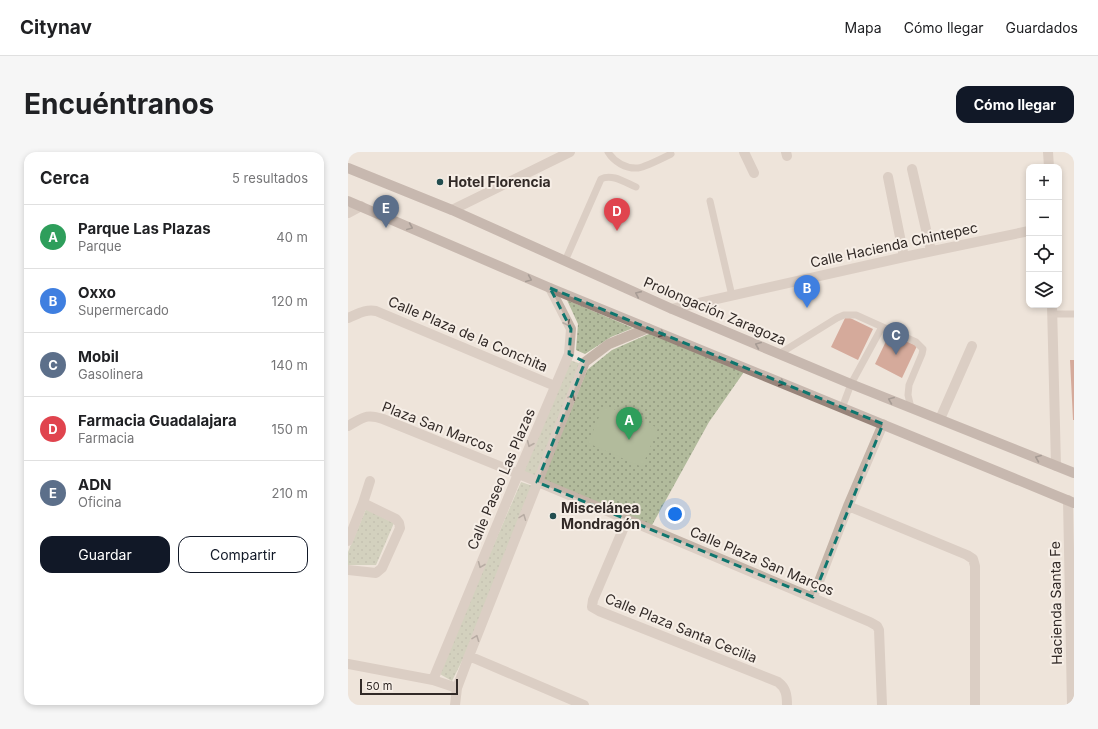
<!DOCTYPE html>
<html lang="es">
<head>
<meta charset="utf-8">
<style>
	:root { --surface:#fff; --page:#f6f6f6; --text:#202124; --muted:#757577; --line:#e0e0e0; --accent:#111827 }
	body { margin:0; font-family:Inter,sans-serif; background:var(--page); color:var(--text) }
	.controls { position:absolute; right:12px; top:12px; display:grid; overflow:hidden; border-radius:8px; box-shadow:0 2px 6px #0003 }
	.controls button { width:36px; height:36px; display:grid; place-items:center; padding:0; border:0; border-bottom:1px solid var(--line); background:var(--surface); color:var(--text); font:20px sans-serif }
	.scale { position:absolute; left:12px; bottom:10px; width:98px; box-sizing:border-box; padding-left:4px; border:2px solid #322a27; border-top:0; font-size:11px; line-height:14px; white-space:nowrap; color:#322a27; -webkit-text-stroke:3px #f6eee6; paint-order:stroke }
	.you { position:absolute; left:327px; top:362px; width:14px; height:14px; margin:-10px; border:3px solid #fff; border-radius:50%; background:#1a73e8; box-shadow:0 0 0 6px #1a73e833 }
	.badge { display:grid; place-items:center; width:26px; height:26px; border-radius:50%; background:var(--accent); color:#fff; font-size:13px; font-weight:700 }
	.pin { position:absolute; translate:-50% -33px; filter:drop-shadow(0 1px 2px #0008) }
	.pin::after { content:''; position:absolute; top:21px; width:14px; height:12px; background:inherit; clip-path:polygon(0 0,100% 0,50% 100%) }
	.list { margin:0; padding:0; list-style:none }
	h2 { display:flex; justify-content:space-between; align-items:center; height:52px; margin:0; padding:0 16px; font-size:17px }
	h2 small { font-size:13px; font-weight:400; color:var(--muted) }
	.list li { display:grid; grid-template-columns:26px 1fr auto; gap:12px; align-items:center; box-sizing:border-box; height:64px; padding:0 16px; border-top:1px solid var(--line) }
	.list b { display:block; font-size:15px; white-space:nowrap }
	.list p { margin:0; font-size:13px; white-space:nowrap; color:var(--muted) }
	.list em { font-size:13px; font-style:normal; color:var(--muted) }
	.actions { display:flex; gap:8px; padding:12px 16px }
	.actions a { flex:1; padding:9px 0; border:1px solid var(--accent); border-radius:12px; text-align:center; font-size:14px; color:var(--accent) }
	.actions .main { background:var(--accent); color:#fff }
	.icon { flex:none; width:22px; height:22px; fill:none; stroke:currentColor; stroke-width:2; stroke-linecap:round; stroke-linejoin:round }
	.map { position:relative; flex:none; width:726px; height:553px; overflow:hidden; border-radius:12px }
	header { display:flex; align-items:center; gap:24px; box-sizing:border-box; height:56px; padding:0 20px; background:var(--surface); border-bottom:1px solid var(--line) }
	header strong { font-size:19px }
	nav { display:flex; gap:22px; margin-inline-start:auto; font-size:14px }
	.intro { display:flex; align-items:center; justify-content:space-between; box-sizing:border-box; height:96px; padding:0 24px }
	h1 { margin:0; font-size:28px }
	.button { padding:10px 18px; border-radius:12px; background:var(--accent); color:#fff; font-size:14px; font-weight:700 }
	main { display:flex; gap:24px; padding:0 24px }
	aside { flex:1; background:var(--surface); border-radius:12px; box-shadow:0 2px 6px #0003 }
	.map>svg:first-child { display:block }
</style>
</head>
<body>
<header>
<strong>Citynav</strong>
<nav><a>Mapa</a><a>Cómo llegar</a><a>Guardados</a></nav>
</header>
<div class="intro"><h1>Encuéntranos</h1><a class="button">Cómo llegar</a></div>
<main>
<aside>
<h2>Cerca<small>5 resultados</small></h2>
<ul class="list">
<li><span class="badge" style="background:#2e9e5b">A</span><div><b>Parque Las Plazas</b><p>Parque</p></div><em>40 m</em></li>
<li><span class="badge" style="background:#3f7fe0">B</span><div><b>Oxxo</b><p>Supermercado</p></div><em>120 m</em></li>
<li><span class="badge" style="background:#5c6f8a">C</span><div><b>Mobil</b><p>Gasolinera</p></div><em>140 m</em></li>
<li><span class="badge" style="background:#e0444e">D</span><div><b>Farmacia Guadalajara</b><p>Farmacia</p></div><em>150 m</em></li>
<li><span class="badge" style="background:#5c6f8a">E</span><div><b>ADN</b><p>Oficina</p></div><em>210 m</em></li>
</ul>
<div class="actions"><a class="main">Guardar</a><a>Compartir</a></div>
</aside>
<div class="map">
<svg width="726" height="553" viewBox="0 0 726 553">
	<defs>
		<pattern id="park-dots" width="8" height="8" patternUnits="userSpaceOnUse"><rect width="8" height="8" fill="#b2bb9c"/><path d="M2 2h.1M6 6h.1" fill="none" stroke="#91987f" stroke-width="1.8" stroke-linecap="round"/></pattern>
	</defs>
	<rect width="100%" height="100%" fill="#eee4da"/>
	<path fill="url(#park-dots)" d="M219,148l66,28 -22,9 -26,17 -9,-4 2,-26z
		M303,181l93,39 -35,50 -58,105 -109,-45 45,-112 25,-20z
		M222,208l11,4 -44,115 -17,-6z
		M173,330l12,4 -70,173 -11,22 -14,-8z
		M18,357l28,14 -18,42h-28v-13z"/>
	<path fill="#b2bb9c" d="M256,253l54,23 -16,39 -54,-24z"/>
	<path fill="#b7654f" d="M498,164l27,13 -15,31 -27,-13z
		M542,181l27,13 -15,32 -27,-14z
		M722,208h4v60h-1z"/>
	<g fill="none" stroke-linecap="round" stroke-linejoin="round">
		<path stroke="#c4b4a8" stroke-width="7" d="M260,0c6,10 18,17 30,16 7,-1 25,-10 33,-14
			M362,49l22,95
			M217,109l36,-82c11,-6 25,4 35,8
			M704,162h22
			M431,202l58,-36 7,-3h12l60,27 7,7 -1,5 -13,31 -1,10 3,13
			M494,256l9,-24 31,-57"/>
		<path stroke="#c4b4a8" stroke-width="10" d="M396,0l10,21
			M438,0l1,4
			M700,0l1,15
			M564,17l19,82
			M540,25l16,80
			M104,58l118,-58
			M0,61l13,-7
			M704,153l4,161
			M324,157l232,-52 125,-26
			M0,166c10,-4 17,-9 28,-7l179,75
			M592,267l32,-73
			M0,274c15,-8 18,-13 35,-7l153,62 334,141 7,4 2,4 3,75
			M720,348l4,205
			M500,354l119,49 6,4 2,7v139
			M279,368l-34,80 -1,7 7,4 179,71c8,6 9,13 9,23
			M0,389l15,-38 7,-22
			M0,418l28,3 6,-5 18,-40 -1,-5 -3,-4 -33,-16
			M465,445l35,-91 35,-82
			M121,504l115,49
			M0,512l85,16 24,8
			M85,528l85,-206 51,-120 2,-25 -21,-41
			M107,553l2,-17 12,-32 116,-294 24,-18 39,-16"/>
		<path stroke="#98847a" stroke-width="10" d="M0,16l104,42 220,99 179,75 223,89
			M0,49l202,87 524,215"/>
	</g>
	<defs><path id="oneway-chevron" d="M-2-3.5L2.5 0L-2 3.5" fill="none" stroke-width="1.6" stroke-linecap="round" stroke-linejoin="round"/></defs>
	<g stroke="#514540">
		<use href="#oneway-chevron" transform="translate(62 75) rotate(23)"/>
		<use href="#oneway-chevron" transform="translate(181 127) rotate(23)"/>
		<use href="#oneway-chevron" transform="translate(290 142) rotate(-156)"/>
		<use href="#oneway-chevron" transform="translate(314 182) rotate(22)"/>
		<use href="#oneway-chevron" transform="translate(410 193) rotate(-157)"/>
		<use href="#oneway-chevron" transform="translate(434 231) rotate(22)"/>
		<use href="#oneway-chevron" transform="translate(543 248) rotate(-158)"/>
		<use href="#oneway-chevron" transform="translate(690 306) rotate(-158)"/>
	</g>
	<g stroke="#746861">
		<use href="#oneway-chevron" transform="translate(219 171) rotate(64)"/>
		<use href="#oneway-chevron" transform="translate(224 245) rotate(-68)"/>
		<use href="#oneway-chevron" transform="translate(182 292) rotate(113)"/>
		<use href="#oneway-chevron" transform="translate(175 365) rotate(-69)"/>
		<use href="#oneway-chevron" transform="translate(133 413) rotate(112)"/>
		<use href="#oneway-chevron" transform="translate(128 486) rotate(-69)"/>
	</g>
	<path d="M0 0H726V553H0ZM202,136l333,136 -70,173 -276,-115 48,-120 -16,-8 2,-25z" fill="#eee4da" fill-opacity=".55" fill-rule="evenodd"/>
	<path fill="none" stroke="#0f766e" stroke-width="3" stroke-dasharray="8 5" stroke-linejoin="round" d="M202,136l333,136 -70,173 -276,-115 48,-120 -16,-8 2,-25z"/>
	<g fill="#224d4f" stroke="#f6eee6" stroke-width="1.5">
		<circle cx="92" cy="30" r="4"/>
		<circle cx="205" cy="364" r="4"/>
	</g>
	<g text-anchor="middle" stroke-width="4" stroke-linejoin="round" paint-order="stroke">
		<g font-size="14" font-weight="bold" fill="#322a27" stroke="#f6eee6" text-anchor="start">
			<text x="100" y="35">Hotel Florencia</text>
			<text x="213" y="361">Miscelánea<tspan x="213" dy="16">Mondragón</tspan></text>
		</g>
		<g font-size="14" fill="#322a27" stroke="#f6eee6">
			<text transform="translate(546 93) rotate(-12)" y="5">Calle Hacienda Chintepec</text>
			<text transform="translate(367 159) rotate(23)" y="5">Prolongación Zaragoza</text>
			<text transform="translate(120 182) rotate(23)" y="5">Calle Plaza de la Conchita</text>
			<text transform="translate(90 275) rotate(21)" y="5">Plaza San Marcos</text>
			<text transform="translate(153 327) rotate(-67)" y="5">Calle Paseo Las Plazas</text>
			<text transform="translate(414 409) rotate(23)" y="5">Calle Plaza San Marcos</text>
			<text transform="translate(708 451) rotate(-91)" y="5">Hacienda Santa Fe</text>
			<text transform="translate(333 476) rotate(22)" y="5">Calle Plaza Santa Cecilia</text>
		</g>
	</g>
</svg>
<div class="controls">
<button>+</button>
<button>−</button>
<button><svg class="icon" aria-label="locate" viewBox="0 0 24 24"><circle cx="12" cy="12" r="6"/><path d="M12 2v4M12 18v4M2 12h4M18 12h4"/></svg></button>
<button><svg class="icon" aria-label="layers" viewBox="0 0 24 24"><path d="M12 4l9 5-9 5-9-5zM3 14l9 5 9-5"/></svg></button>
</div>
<div class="scale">50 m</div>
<div class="you"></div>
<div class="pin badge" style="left:281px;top:288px;background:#2e9e5b">A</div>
<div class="pin badge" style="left:459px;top:156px;background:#3f7fe0">B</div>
<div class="pin badge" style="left:548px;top:203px;background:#5c6f8a">C</div>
<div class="pin badge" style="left:269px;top:79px;background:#e0444e">D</div>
<div class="pin badge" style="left:38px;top:76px;background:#5c6f8a">E</div>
</div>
</main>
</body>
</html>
